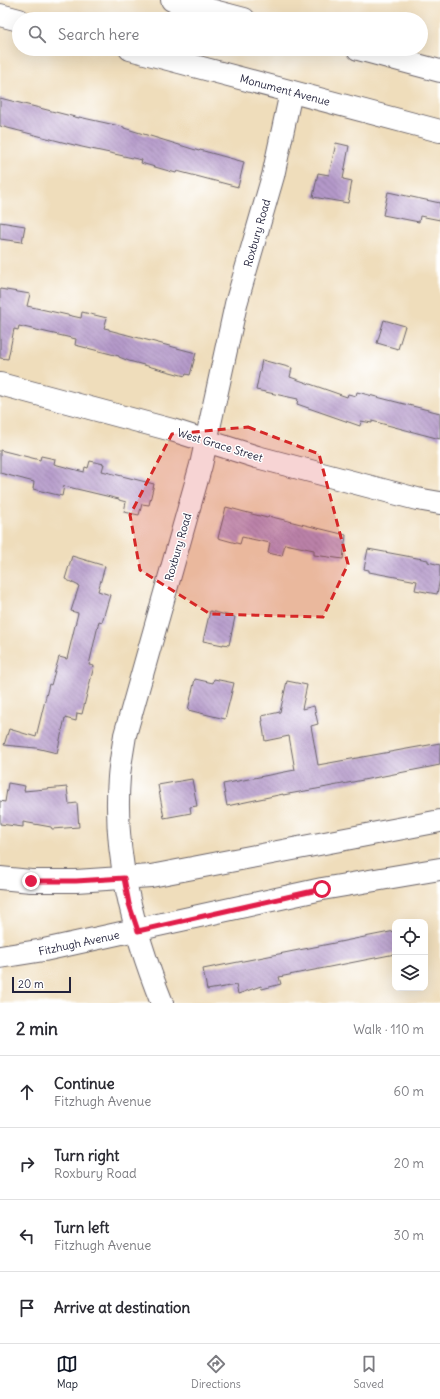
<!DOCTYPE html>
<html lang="en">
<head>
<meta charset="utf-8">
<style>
	:root { --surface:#fff; --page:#f7f7f7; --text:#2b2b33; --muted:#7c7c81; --line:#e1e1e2; --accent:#111827 }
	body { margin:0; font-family:Delius,sans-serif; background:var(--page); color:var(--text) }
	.controls { position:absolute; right:12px; bottom:12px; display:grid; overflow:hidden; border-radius:8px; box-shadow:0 4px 16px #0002 }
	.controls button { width:36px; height:36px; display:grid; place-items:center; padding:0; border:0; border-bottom:1px solid var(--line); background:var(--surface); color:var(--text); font:20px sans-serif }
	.scale { position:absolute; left:12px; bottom:10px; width:59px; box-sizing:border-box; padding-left:4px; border:2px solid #22223b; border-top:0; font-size:11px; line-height:14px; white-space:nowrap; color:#22223b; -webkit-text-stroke:3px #fff; paint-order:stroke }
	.stop { position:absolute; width:12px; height:12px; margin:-9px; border:3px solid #e11d48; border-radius:50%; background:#fff }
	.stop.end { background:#e11d48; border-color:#fff; box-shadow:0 1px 4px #0008 }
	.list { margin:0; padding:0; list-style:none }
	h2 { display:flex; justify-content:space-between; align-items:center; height:52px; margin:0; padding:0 16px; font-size:17px }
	h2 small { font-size:13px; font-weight:400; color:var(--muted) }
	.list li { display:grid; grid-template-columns:26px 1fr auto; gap:12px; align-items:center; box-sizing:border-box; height:72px; padding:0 16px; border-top:1px solid var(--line) }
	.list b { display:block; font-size:15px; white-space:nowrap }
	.list p { margin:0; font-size:13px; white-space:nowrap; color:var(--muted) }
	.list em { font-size:13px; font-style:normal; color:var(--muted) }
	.icon { flex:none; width:22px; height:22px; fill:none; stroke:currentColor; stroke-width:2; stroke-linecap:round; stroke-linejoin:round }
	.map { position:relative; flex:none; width:440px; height:1003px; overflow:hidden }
	.search { position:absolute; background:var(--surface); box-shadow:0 4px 16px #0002; left:12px; right:12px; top:12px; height:44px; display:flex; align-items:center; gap:10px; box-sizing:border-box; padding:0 14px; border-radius:22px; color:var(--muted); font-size:15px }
	.sheet { height:340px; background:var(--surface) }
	nav { display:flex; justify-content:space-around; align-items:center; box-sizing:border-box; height:56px; border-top:1px solid var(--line); background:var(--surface); font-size:11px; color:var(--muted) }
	nav a { display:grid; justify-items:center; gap:2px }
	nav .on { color:var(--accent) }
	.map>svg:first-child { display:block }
</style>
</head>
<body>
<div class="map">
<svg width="440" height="1003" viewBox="0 0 440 1003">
	<defs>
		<pattern id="building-back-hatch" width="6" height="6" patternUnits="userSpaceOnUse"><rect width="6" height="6" fill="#b498c9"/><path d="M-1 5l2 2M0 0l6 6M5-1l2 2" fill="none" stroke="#927ca4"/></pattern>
	</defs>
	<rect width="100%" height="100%" fill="#fff"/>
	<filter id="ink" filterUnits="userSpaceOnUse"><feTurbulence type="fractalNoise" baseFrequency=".025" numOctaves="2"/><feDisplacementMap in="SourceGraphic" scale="8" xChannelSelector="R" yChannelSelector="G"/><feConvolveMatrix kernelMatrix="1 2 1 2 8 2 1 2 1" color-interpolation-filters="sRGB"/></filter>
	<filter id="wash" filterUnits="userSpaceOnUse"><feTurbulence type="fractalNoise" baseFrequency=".012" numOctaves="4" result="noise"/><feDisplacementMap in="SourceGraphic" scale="16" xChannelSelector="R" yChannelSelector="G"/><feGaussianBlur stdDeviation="0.9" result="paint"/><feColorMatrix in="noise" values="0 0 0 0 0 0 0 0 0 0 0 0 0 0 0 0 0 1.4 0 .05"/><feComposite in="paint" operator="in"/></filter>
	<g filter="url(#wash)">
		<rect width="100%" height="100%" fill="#efddbb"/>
		<g id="blocks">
			<path fill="url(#building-back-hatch)" d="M0,98l79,20v-1l45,10v1l75,23 1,-1 44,12 -6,25 -61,-16 -1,2 -35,-10 1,-3 -60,-13 -82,-21z
				M336,143l13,3 -6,33 9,2 -4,22 -35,-6 5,-24 11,2z
				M388,192l52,11v17l-20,-4 -1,6 -36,-7z
				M0,222l25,4 -3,16 -22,-3z
				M0,289l30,5 -3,12 54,12 1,-6 25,6 -3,10 5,1v1l87,23 -6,22 -4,-1 -1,2 -56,-15 -10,-4v-1l-44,-11 1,-6 -57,-13 -1,4 -4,-1 -6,30 -8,-1z
				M384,320l21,6 -7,23 -21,-6z
				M262,360l30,8 -2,9 57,20 1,-3 8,2 1,-4 83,21v26l-68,-18v2l-11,-2 -1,5 -63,-22 1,-5 -42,-9z
				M0,450l40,10 1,-4 14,3 -1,5 30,8 1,-5 3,1 2,-7 14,3 -2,7 52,13 -5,21 -7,-1 -3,11 -15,-3 2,-10 -7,-2v-1l-55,-13 -2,10 -29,-7 1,-7 -34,-9z
				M226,507l41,11 1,-2 78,19 -3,24 -29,-4v-5l-29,-6 -3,12 -14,-3 2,-10 -28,-6 -2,7 -22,-6z
				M368,549l60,11v2l12,3v13l-3,16 -22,-4 2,-9 -48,-9v-2l-5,-1z
				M72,556l33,10 -7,25 12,4 -8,27 -3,-1 -10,44 5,1 -12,48 -5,-1 -1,8 -11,-3 -8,35 -21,-5 -32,-3 5,-16 27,8 13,-53 2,1 8,-28 8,2 11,-46 -7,-2 8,-25 -14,-7z
				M210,611l25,6 -6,28 -6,-1v1l-20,-4z
				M195,679l18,4 1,-4 20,4 -9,36 -37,-9z
				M287,681l20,4 -5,24 12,-3 4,18 -7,2 7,39 122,-22v22l-118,23 -39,7v-1l-56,12 -4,-22 72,-14 -6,-34 -24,5 -3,-20h1l-1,-5 18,-4z
				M192,779l5,27 -7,1 1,6 -27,5 -6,-33z
				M8,783l17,3 -1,5 43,-4 2,17 8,-1 2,24 -27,2 -1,-2 -28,-5v5l-23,-3v-23l5,1z
				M395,931v23l-116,23 2,7 -19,5 -1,-3 -23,8 -2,-9 -29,5 -4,-21z"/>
		</g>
	</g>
	<g filter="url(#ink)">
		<use href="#blocks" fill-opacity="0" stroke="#6a6368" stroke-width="1"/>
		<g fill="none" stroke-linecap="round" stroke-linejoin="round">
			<g stroke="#6a6368" stroke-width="24">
				<path id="minor" d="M172,0l72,19
					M0,15l19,5
					M130,49l310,82
					M358,49l82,22
					M0,384l172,46 85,27 160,42 23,4
					M0,878l31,3h45l75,-5 289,-55
					M0,957l44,-7 278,-61 118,-20
					M162,1003c-29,-72 -49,-148 -43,-226 1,-14 4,-28 6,-42l76,-270 35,-161 37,-128 18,-84"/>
			</g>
			<use href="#minor" stroke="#fff" stroke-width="22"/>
		</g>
	</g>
	<g fill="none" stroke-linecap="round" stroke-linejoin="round" filter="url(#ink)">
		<path stroke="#e11d48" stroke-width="5" d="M31,881h45l48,-3 5,26 9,27 184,-42"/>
	</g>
	<path fill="#d62828" fill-opacity="0.2" stroke="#d62828" stroke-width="3" stroke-dasharray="8 5" stroke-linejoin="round" d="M248,427l71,27 29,110 -25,53 -113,-3 -70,-44 -10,-55 42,-81z"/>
	<g text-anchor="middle" stroke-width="3" stroke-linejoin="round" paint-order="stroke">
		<g font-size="11" fill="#22223b" stroke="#fff">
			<text transform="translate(285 90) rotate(15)" y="4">Monument Avenue</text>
			<text transform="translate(257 233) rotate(-74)" y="4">Roxbury Road</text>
			<text transform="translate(220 445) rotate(17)" y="4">West Grace Street</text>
			<text transform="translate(178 547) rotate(-74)" y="4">Roxbury Road</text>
			<text transform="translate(79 943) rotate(-12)" y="4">Fitzhugh Avenue</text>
		</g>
	</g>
</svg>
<div class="controls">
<button><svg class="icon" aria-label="locate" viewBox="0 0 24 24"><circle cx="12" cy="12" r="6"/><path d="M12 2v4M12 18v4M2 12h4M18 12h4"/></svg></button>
<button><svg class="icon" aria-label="layers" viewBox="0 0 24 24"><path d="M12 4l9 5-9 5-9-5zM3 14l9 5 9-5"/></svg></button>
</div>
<div class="scale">20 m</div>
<div class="stop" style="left:322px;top:889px"></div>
<div class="stop end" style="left:31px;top:881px"></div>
<div class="search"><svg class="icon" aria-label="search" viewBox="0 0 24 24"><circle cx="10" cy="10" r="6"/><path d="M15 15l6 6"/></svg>Search here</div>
</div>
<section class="sheet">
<h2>2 min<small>Walk · 110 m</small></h2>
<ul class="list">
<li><svg class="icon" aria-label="ahead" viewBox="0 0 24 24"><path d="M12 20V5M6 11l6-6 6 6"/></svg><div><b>Continue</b><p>Fitzhugh Avenue</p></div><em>60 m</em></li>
<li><svg class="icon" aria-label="right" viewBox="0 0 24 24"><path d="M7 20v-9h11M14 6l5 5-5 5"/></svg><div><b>Turn right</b><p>Roxbury Road</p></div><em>20 m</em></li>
<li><svg class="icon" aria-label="left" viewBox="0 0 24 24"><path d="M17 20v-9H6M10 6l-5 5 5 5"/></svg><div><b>Turn left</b><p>Fitzhugh Avenue</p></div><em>30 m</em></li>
<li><svg class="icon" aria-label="arrive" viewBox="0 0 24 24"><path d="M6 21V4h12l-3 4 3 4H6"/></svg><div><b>Arrive at destination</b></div></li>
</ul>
</section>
<nav>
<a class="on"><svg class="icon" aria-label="map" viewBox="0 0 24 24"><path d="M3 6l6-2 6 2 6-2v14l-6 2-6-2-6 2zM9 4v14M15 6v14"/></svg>Map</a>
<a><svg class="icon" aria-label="directions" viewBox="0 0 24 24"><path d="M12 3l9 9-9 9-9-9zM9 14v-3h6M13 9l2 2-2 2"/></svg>Directions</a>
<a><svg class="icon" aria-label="saved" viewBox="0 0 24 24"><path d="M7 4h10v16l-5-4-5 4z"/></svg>Saved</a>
</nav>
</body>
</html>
